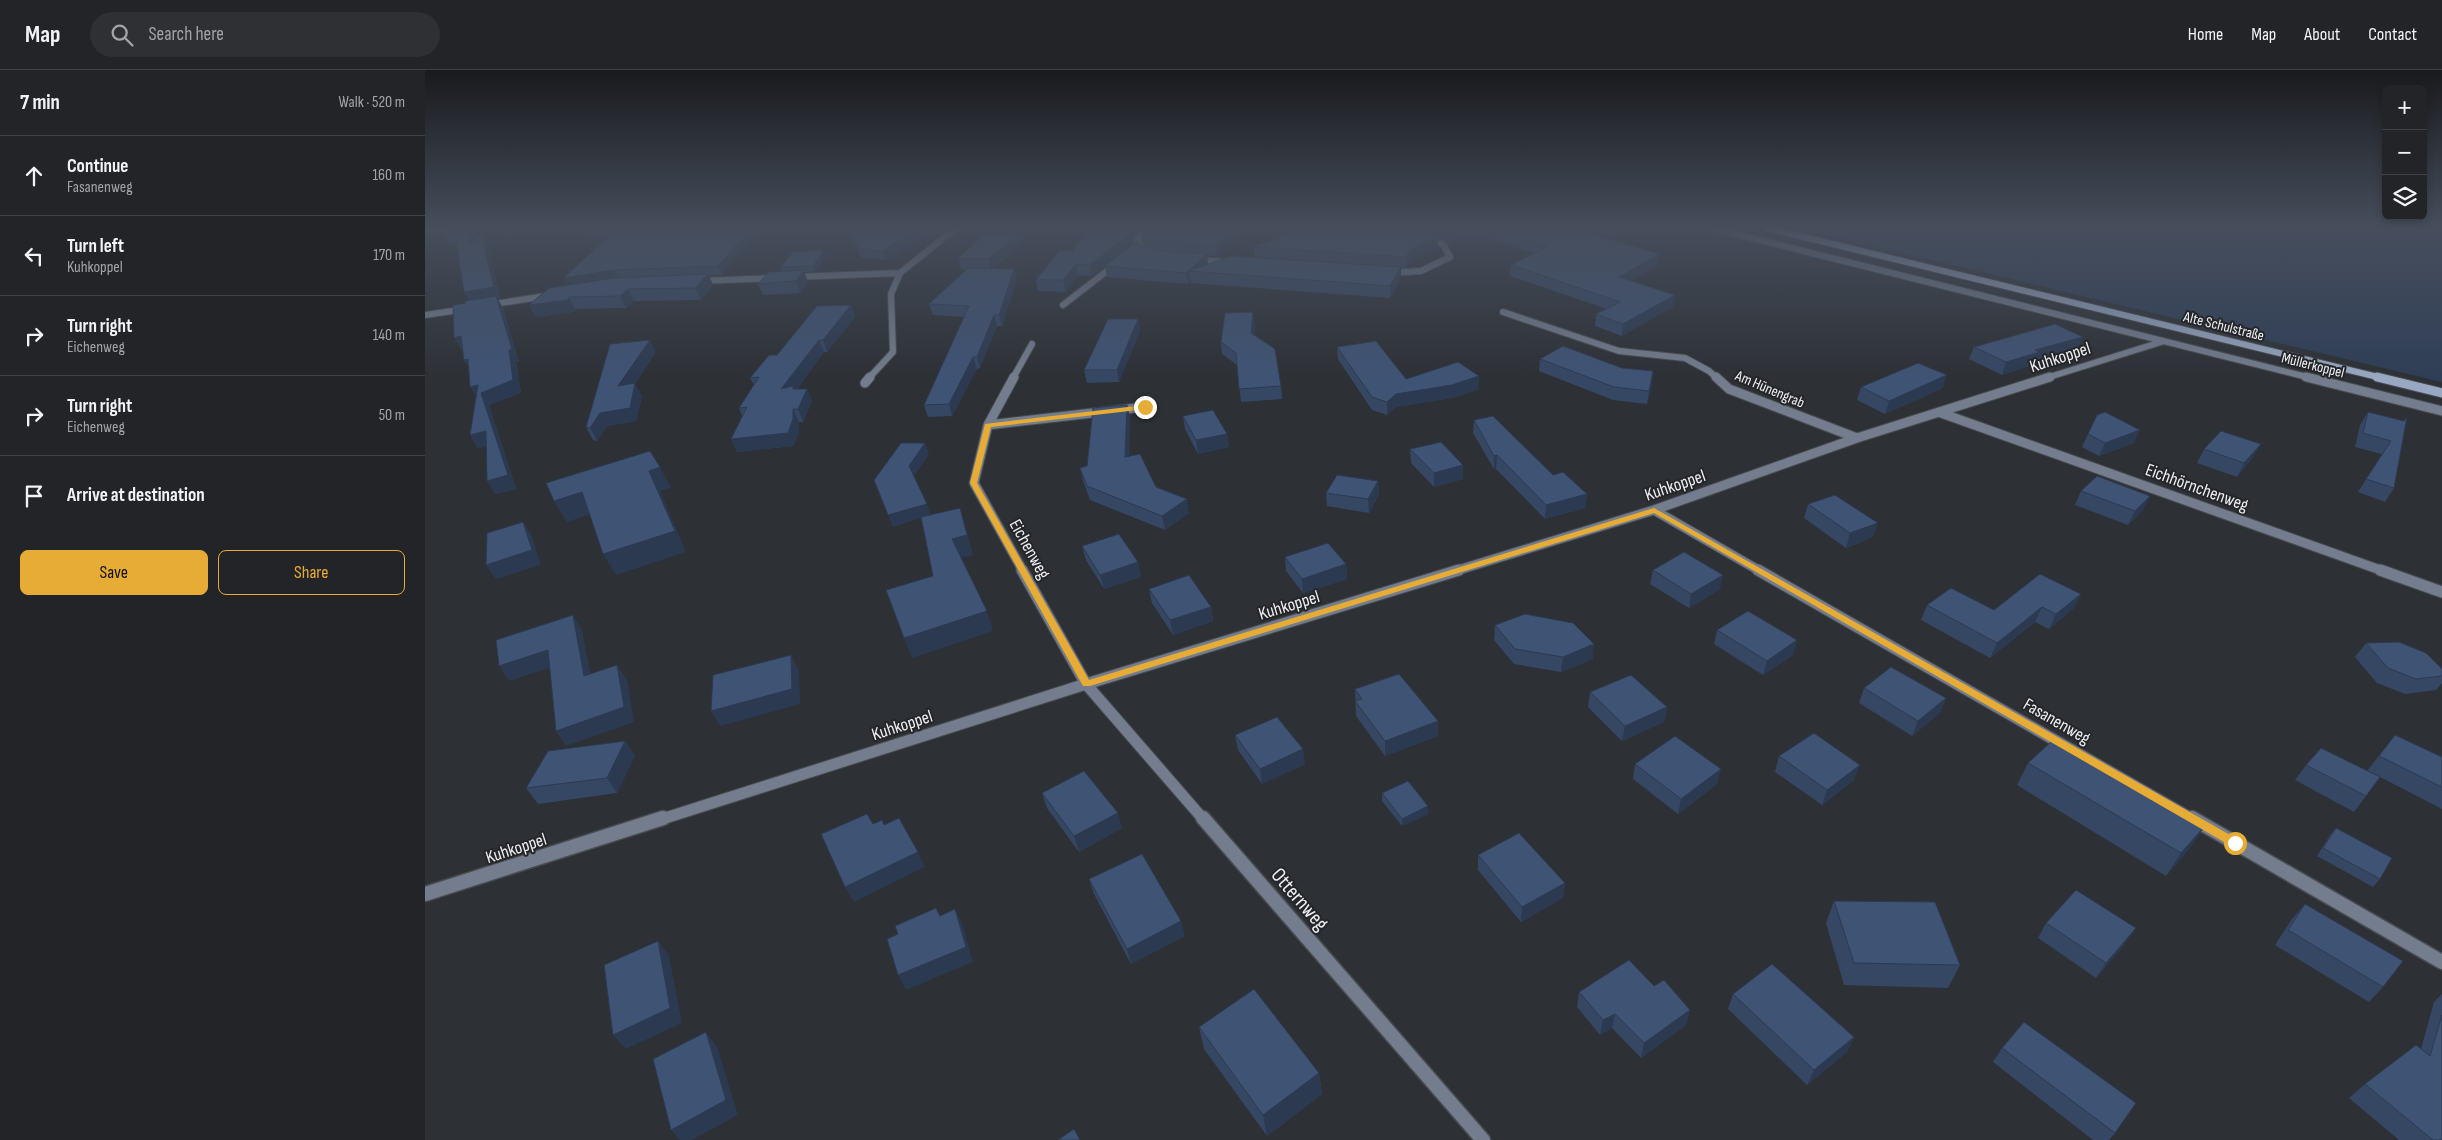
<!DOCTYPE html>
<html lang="en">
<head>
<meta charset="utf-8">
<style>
	:root { --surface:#222428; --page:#2e3034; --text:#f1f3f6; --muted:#a2a4a8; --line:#3f4145; --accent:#e7ac36 }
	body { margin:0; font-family:"Sofia Sans Condensed",sans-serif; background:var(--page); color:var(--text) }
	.controls { position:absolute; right:15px; top:15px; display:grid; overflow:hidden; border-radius:8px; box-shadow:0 2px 8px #0003 }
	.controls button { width:45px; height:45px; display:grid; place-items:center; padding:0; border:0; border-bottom:1px solid var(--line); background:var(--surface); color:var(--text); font:25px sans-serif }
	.stop { position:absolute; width:15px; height:15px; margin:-11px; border:4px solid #e7ac36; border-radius:50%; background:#fff }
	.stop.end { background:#e7ac36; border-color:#fff; box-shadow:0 1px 5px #0008 }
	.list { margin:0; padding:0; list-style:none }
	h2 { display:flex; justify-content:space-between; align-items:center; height:65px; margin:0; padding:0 20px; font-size:21px }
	h2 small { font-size:16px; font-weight:400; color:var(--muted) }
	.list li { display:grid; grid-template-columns:32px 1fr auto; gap:15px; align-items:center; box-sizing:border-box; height:80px; padding:0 20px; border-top:1px solid var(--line) }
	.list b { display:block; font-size:19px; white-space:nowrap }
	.list p { margin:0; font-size:16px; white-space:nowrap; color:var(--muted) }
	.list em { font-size:16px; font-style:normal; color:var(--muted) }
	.actions { display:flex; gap:10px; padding:15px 20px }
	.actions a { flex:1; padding:11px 0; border:1px solid var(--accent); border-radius:8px; text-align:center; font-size:18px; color:var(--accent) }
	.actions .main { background:var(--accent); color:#111 }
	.icon { flex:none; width:28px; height:28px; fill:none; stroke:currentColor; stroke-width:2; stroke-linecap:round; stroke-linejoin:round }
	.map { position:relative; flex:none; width:2017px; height:1070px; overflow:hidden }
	header { display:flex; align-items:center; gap:30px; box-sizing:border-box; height:70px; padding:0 25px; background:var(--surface); border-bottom:1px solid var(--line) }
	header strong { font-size:24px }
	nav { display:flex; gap:28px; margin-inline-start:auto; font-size:18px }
	.search { width:350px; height:45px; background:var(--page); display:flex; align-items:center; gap:12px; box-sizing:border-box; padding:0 18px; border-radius:28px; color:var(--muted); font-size:19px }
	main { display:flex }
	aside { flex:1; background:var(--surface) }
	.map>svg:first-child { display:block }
</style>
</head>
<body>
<header>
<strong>Map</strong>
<div class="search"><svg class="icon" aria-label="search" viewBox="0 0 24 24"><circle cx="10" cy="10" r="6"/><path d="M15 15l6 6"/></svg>Search here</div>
<nav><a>Home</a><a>Map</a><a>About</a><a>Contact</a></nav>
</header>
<main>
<aside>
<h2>7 min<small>Walk · 520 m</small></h2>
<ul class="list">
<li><svg class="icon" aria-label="ahead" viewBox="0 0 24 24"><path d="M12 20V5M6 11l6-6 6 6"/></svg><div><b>Continue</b><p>Fasanenweg</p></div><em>160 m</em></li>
<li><svg class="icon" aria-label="left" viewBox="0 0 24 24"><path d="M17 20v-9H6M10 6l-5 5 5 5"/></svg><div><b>Turn left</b><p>Kuhkoppel</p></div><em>170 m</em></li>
<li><svg class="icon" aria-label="right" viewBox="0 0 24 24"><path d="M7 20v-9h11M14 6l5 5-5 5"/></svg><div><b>Turn right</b><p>Eichenweg</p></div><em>140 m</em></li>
<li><svg class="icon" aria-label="right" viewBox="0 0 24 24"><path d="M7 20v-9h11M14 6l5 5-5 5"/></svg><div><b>Turn right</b><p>Eichenweg</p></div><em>50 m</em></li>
<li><svg class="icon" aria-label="arrive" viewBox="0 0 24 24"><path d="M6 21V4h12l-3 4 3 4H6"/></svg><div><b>Arrive at destination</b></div></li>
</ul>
<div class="actions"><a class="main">Save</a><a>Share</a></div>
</aside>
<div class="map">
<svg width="2017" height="1070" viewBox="0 0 2017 1070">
	<rect width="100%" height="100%" fill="#2d3035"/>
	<path fill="#2f3e56" d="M1373,158h644v154z"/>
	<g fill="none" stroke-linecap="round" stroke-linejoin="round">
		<g stroke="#484b4f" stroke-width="8">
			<path id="street-far3" d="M721,158l-9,13 9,10
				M1287,158l599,150
				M0,160l27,-2
				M769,190l36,2
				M964,203l32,-2 29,-14 -7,-13 -18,-5
				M368,207l107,-4
				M273,211l78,-3
				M63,235l64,-10
				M638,235l53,-41
				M1078,242l116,39 66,7 24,13 8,7
				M0,245l41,-6
				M444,308l24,-26 -2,-58 9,-21 56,-45
				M588,308l19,-34
				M1621,308l115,-36"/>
		</g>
		<g stroke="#484b4f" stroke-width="11">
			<path id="street-far2" d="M589,307l-26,48 -14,58 49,88
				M1291,307l13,12 128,49
				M1881,307l136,34
				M440,313l5,-6
				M1516,343l442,158
				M563,355l157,-18
				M1229,440l106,61
				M1030,501l199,-61 203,-72 193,-61"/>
		</g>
		<g stroke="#484b4f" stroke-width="13">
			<path id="street-far1" d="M597,500l64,114 118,136
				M1333,500l436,250
				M1955,500l62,22
				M234,750l427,-136 373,-114"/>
		</g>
		<g stroke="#484b4f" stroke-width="17">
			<path id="street" d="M778,748l280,322
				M1767,748l250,144
				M0,824l238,-76"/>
		</g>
		<g stroke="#484b4f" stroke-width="8">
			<path id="secondary-far1" d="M1342,158l615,150"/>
		</g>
		<g stroke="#484b4f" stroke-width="11">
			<path id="secondary" d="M1952,307l65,16"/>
		</g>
		<use href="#street-far3" stroke="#737d8d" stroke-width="6"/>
		<use href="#street-far2" stroke="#737d8d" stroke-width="9"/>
		<use href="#street-far1" stroke="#737d8d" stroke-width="11"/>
		<use href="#street" stroke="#737d8d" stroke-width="14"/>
		<use href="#secondary-far1" stroke="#99a8c2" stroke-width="6"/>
		<use href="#secondary" stroke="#99a8c2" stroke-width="9"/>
	</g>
	<path fill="#364764" d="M20,158l33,9 9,6 13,55h-3l6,10 16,54h-3l5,31 -32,12 27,84 -21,5 -9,-48 -8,2 -8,-13 6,-39 -7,-29 -5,-7 -1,-10h-1l4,-47 3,-3 -12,-56h-8l-6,-10z
		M163,158h174l-40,47h-13l4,10 -12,15 -67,1 -8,7 -51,1 -1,3 -38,5 -7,-12 38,-20 43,-49 -18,1z
		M421,158h79l-6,4 2,6 -35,22 -24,-2z
		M665,158h50l-7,10v6l8,1 7,2 -5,-6 -2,-11 2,-2h101l-27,28 -10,-1 1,9 47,-7 -1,-10 51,-19h318l-18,10 53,27 -27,16 43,25 -52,30 -27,-10 1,-12 11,-5 -97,-33 1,-11 23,-12 -66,-20 -20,10 -4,-4 -6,-2v11l-28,13 -4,8 -5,-1v10l-11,20 -199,-15v-2l-3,3 -81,-7 -2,-11 -13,10 -14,-1 -12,17 -28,-1 -2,-11 36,-29z
		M593,165l2,11 -26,22 20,1 3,10 -15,47h-5l-17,42 -3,1 -25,47 -24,1 -4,-12 40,-88 -31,-2 -4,-11 38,-34 -6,-1 -3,-11z
		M401,186l-11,15 -11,1 4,10 -8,11 -37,2 -5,-11 23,-13 -1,-4z
		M426,235l4,12 -28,35h-3l-27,37h10l5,12 -9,21h-4v11l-6,13 -56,6 -6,-13 11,-23 -3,-8 15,-23 -4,-7 27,-23z
		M713,249l2,12 -21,51 -32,1 -3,-13z
		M830,254l-1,10 27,52 1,13 -41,3 -4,-37 -15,-11 -1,-12z
		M912,277l69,32 73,-3v13l-27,9 -56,9 -9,8 -15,-5 -34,-51z
		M1549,277l104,2 -41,11 -2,4 -33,11 -33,-16z
		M231,282l-21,32 7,12 -6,25 -29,5 -10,15 -4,-1 -7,-13z
		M1115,289l113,12 -1,13 -5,20 -34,-4 -74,-29z
		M1436,317l82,1 -58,26 -28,-14z
		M702,335l3,13 -1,38 27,31 33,26 -24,17 -75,-30 -7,-19 -3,-13 7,-2z
		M1943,342l36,9 -10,67 -9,14 -27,-10 24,-38 -27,-7 5,-22z
		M758,346l44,18 2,13 -31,7 -13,-25z
		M1049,350l79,55 34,19 -2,14 -40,11 -49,-50h-2l-21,-36z
		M1715,360l-6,13 -35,13 -17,-9 6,-13z
		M985,379l53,16v14l-29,8 -23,-24z
		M1779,379l49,8 -16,20 -40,-14z
		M953,411l1,13 -10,19 -42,-7 -1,-13z
		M1656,421l62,19 -15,15 -53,-20z
		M1383,434l65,33 -27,11 -42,-30z
		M657,476l56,16 3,15 -37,12 -18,-29z
		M860,487l61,7 1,15 -44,14 -17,-22z
		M1228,500l67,19 -31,19 -39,-24z
		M1615,504l34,34 -25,21 -14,-7 -45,36 -69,-38 6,-15 67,5z
		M724,519l62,18 2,14 -40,14 -21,-32z
		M1070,555l98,34 -32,13 -47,-8 -20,-24z
		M1292,560l80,10 -4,15 -30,20 -49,-31z
		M1941,573l76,26v14l-6,7 -31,4 -28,-11 -22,-26z
		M1439,618l82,10 -6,15 -28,23 -53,-33z
		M930,619l83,32v15l-53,20 -29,-40z
		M1165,622l77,15 -3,15 -42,19 -34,-34z
		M810,665l70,29 -43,20 -24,-34z
		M1970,665l47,22v52l-62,-32 -14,19 -12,16 -59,-32 11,-15 61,6z
		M200,671l10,15 -18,37 -79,11 -12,-16z
		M1354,686l75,24 -32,25 -47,-33z
		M1603,693l176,64 -15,22 -23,27 -149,-91z
		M1210,694l82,20 -39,30 -45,-35z
		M617,723l80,35 -43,24 -32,-44z
		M957,723l46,21 -26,12 -20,-25z
		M1911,758l44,51 -7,8 -56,-31 13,-21z
		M1053,785l87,28 -2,15 -42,24 -43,-52z
		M664,809l96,57 -54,28 -37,-70z
		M1409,831l126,64 -12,23 -104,-3 -18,-62z
		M1880,834l78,83 -14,15 -94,-57 17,-26z
		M1621,853l79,21 -29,34 -58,-40z
		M1229,916l36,24 -4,15 -45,33 -29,-30 -12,7 -23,-28 2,-15z
		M1308,924l121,43 -7,15 -40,33 -79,-76z
		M2017,924v145l-1,1h-42l-50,-42 16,-14 56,-35 13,-47z
		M774,957l120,46 3,21 -55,42 -63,-87z
		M1577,978l113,85 -6,7h-16l-100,-78z"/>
	<path fill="#2c3a51" d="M47,158h8l-6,29 -6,-10z
		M326,158h11l-40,47 -4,-9z
		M483,158h17l-6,4 2,6 -35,22 -3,-9z
		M706,158h9l-7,10v6l-41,32 -2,-11z
		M807,158h12l-27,28 -1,-11z
		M1032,158h12l-1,5 -20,10v-11z
		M1179,158h19l-31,17 1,-11z
		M56,164l6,9 13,55h-3l6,10 16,54h-3l5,31 -32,12 27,84 -21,5 -8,-13 21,-6 -30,-76 -8,-12v-84l-6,-11z
		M593,165l2,11 -29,24 -3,-11z
		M1013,167v11l-28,13 -4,8v-12l4,-7z
		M399,180l2,6 -11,15 -2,-5z
		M782,184l1,11 -19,6 2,10 -3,3 -2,-11z
		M1234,184l-1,11 -40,24 1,-12z
		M651,194l2,11 -12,17 -3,-12z
		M976,197v11l-11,20v-12z
		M589,199l3,10 -15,47 -3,-11z
		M189,200l5,9 -51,8 -5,-9z
		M379,200l4,12 -8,11 -4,-12z
		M283,204l5,11 -12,15 -6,-12z
		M203,219l6,12 -8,7 -6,-12z
		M1250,225l-1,11 -52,30 1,-12z
		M144,227l6,12 -1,3 -38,5 -7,-12z
		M426,235l4,12 -28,35 -4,-12z
		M828,242l2,12 -3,21 -1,-12z
		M569,245l3,11 -17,42 -3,-11z
		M713,249l2,12 -21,51 -2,-12z
		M36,266l8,13 -7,1 -8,-12z
		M1658,267l-5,12 -41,11 -2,4 -33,11 4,-13 29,-12z
		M225,270l6,12 -21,32 7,12 -6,25 -29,5 -10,15 -7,-13z
		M394,270l5,12 -29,39 -14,-2z
		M548,287l4,12 -25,47 -3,-12z
		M43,289l4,14 -8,-13z
		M1228,301l-1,13 -5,20 2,-13z
		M1522,305l-4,13 -58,26 4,-13z
		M1054,306v13l-27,9 -56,9 -9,8v-13l9,-8z
		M382,319l5,12 -9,21 -5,-13z
		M702,335l3,13 -2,53 -3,-14z
		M368,339l6,13v11l-6,13 -56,6 -6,-13z
		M1715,360l-6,13 -35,13 6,-13z
		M61,361l8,14 -16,3 -8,-13z
		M802,364l2,13 -31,7 -2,-14z
		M500,373l4,11 -16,24 -4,-12z
		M1836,374l-8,13 -16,20 7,-14z
		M1072,385l-1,14h-2v-13z
		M1038,395v14l-29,8v-14z
		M235,397l11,21 -11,3 26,61 -70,23 -13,-21 46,-83z
		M953,411l1,13 -10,19 -1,-14z
		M157,422l12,21 -27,9 -13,-21z
		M1162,424l-2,14 -40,11 1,-14z
		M1725,426l-7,14 -15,15 7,-14z
		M762,429l2,14 -24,17 -3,-14z
		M502,434l4,11 -38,12 -5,-12z
		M535,438l6,19 7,28 -15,3 -6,-19z
		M98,452l9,14 9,29 -45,14 -10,-14z
		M1453,453l-5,14 -27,11 4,-15z
		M713,492l3,15 -37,12 -4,-14z
		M921,494l1,15 -44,14 -1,-14z
		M1298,505l-3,14 -31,19 2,-14z
		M1656,524l-7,14 -25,21 7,-15z
		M786,537l2,14 -40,14 -3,-15z
		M1617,537l-7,15 -45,36 7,-15z
		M562,541l6,20 -81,27 -8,-20z
		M148,545l9,15 12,61 -10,-15z
		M1372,570l-4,15 -30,20 4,-14z
		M1169,574l-1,15 -32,13 2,-15z
		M123,580l10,15 -49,16 -10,-15z
		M366,585l8,15 1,34 -80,22 -9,-15z
		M192,595l10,15 7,42 -68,24 -10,-15z
		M1521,628l-6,15 -28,23 6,-15z
		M1242,637l-3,15 -42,19 3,-15z
		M1013,651v15l-53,20v-15z
		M200,671l10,15 -18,37 -10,-15z
		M878,679l2,15 -43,20 -2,-15z
		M1435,695l-6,15 -32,25 5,-15z
		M1296,699l-4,15 -39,30 3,-15z
		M1003,736v8l-26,12v-7z
		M693,743l4,15 -43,24 -5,-16z
		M1779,757l-15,22 -23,27 15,-23z
		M493,782l7,15 -71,35 -9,-15z
		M1140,813l-2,15 -42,24 1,-15z
		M530,839l7,15 11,38 -67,28 -8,-15z
		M756,851l4,15 -54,28 -4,-15z
		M1711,858l-11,16 -29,34 10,-15z
		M233,871l11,15 13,67 -56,26 -13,-14z
		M1265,940l-4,15 -45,33 3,-15z
		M1190,944l-3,14 -12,7 3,-15z
		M281,962l11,15 21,68 -46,25h-12l-9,-10z
		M1429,967l-7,15 -40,33 7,-15z
		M894,1003l3,21 -55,42 -4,-21z"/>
	<path fill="#3f5374" stroke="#2c3a51" d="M20,158h27l-4,19 13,-13 13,53 -30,5 -9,-58h-12z
		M193,158h133l-33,38 -104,4 -51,8z
		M423,158h61l9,1 -35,22 -24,-2z
		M665,158h41v5l-41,32 -14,-1 -13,16h-27l23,-29h13z
		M718,158h89l-16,17 -55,-4 -15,-5 -5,-6z
		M880,158h104l29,9 -28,13 -4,7 -152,-10z
		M1019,158h13l-9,4z
		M1063,158h116l-11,6 66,20 -40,23 56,18 -52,29 -27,-10 24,-12 -109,-37 37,-19z
		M561,163l32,2 -30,24 -30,-1z
		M712,171l4,4 19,6 47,3 -21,19 -81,-7z
		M399,180l-11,16 -33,1 13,-15z
		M806,186l170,11 -11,19 -201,-15z
		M543,198l46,1 -15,46h-5l-17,42h-4l-24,47 -25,1 45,-99 -40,-2z
		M379,200l-8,11 -38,3 11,-12z
		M283,204l-13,14 -67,1 -8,7 -51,1 -1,3 -39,5 20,-17 65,-10z
		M71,226l16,53 -3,1 4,30 -32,13 27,82 -21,6 -1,-50 -16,4 8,-50 -8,2 -2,-28 -4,1 -3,-24 -7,2 -1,-33 13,-2 -1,-2z
		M426,235l-28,35h-4l-38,49 12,-3v3h14l-9,20h-5v10l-5,14 -57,6 16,-32 -8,1 20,-31 -9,1 19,-23h8l40,-49z
		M828,242l-2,21 24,16 6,37 -42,3 -3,-36 -15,-11 4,-29z
		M683,249h30l-21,51h-33z
		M1630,254l28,13 -48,13 5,2 -34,10 -32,-15z
		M225,270l-32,46 17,-3 -5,25 -30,5 -10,15 -4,-1 24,-83z
		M951,271l30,38 52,-17 21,14 -27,9 -56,9 -9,8 -15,-5 -35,-50z
		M1138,276l59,22 31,3 -4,20 -35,-4 -74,-28z
		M1493,293l29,12 -58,26 -28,-14z
		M702,335l-2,52 15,-3 16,33 31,12 -25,17 -75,-30 -7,-18 7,-2 6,-58z
		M788,340l14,24 -31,6 -13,-24z
		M1680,342l35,18 -35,13 -17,-9 9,-19z
		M1943,342l36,9 3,-4 -13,71 -28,-9 25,-38 -28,-8z
		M1068,346l60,59 10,-3 24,22 -41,11 -49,-50 -3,1 -20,-36z
		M1796,361l40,13 -17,19 -40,-14z
		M1016,372l22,23 -29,8 -24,-24z
		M476,373h24l-16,23 18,38 -39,11 -14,-35z
		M225,381l10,16 -11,4 26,60 -72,23 -21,-62 -28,9 -8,-18z
		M912,405l41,6 -10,18 -42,-6z
		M1672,406l53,20 -15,15 -54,-20z
		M1410,425l43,28 -28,10 -42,-29z
		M535,438l7,27 -15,4 35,72 -83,27 -18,-48 47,-14 -12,-59z
		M98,452l9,28 -46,15 1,-32z
		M694,464l19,28 -38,13 -18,-29z
		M903,473l18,21 -44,15 -17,-22z
		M1259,482l39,23 -32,19 -38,-24z
		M1615,504l41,20 -25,20 -14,-7 -45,36 -70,-38 24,-17 43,22z
		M764,505l22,32 -41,13 -21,-31z
		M1323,541l49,29 -30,21 -50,-31z
		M1100,544l48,9 21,21 -31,13 -48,-8 -20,-24z
		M148,545l11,61 33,-11 7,42 -68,24 -8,-81 -49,16 -3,-26z
		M1974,572l27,11 16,16v7l-26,3 -28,-11 -22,-25z
		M366,585l1,34 -81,22 2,-36z
		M1466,597l55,31 -28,23 -54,-33z
		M974,604l39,47 -53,20 -30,-40 7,-2 -7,-10z
		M1206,605l36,32 -42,19 -35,-34z
		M852,647l26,32 -43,20 -25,-34z
		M1389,663l46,32 -33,25 -48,-34z
		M1970,665l47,22v30l-63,-31z
		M1250,666l46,33 -40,30 -46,-35z
		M1628,670l151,87 -23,26 -153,-90z
		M200,671l-18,37 -81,10 22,-37z
		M1896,678l59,29 -14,19 -60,-31z
		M659,701l34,42 -44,23 -32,-43z
		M983,711l20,25 -26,13 -20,-26z
		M442,744l6,10 9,-4 2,5 15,-7 19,34 -73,35 -24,-53z
		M1911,758l56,30 -12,21 -57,-31z
		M1094,763l46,50 -43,24 -44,-52z
		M717,784l39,67 -54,28 -38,-70z
		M1651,820l60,38 -30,35 -60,-40z
		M1409,831l101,1 25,63 -106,-2z
		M1880,834l98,57 -20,26 -95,-57z
		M511,838l4,8 15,-7 11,38 -68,28 -11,-36 11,-5 -3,-8z
		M233,871l12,67 -57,27 -9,-70z
		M1204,890l25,26 10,-6 26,30 -46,33 -29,-29 -12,6 -24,-28z
		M1347,894l82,73 -40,33 -81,-76z
		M829,919l65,84 -56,42 -64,-88z
		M2017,945v124l-2,1h-7l-68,-56 51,-39 14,11z
		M1599,952l112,81 -21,30 -113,-85z
		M281,962l20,68 -55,30 -18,-71z
		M649,1059l6,11h-22z"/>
	<linearGradient id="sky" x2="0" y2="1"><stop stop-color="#191a1d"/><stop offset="0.51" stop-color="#464e5c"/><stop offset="1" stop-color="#464e5c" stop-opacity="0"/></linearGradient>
	<rect width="2017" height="308" fill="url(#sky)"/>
	<path fill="#e7ac36" d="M720,335l2,4 -156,18 -14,56 112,197 565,-172 585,332 1,3 -5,4 -4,-1 -577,-333 -564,173h-7l-113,-203 15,-59z"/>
	<g text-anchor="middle" stroke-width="4" stroke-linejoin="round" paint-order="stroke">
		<g font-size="15" fill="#edeff2" stroke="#24262a">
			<text transform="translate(1799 256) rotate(14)" y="5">Alte Schulstraße</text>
			<text transform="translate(1888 295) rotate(14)" y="5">Müllerkoppel</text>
			<text transform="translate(1345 319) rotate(23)" y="5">Am Hünengrab</text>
		</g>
		<g font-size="18" fill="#edeff2" stroke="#24262a">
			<text transform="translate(1635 287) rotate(-18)" y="6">Kuhkoppel</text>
			<text transform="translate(1250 415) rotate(-19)" y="6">Kuhkoppel</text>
			<text transform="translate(1772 417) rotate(20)" y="6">Eichhörnchenweg</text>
			<text transform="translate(605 479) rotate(61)" y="6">Eichenweg</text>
			<text transform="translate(864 535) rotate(-17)" y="6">Kuhkoppel</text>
			<text transform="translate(1632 651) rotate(30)" y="6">Fasanenweg</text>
			<text transform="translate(477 655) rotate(-18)" y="6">Kuhkoppel</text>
			<text transform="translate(91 778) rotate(-18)" y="6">Kuhkoppel</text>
		</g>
		<g font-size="21" fill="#edeff2" stroke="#24262a">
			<text transform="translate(875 829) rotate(49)" y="7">Otternweg</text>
		</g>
	</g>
</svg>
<div class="controls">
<button>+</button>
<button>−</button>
<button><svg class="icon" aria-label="layers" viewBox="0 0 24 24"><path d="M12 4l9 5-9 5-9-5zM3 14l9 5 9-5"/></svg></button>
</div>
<div class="stop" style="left:1810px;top:773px"></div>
<div class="stop end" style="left:720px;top:337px"></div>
</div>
</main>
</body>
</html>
